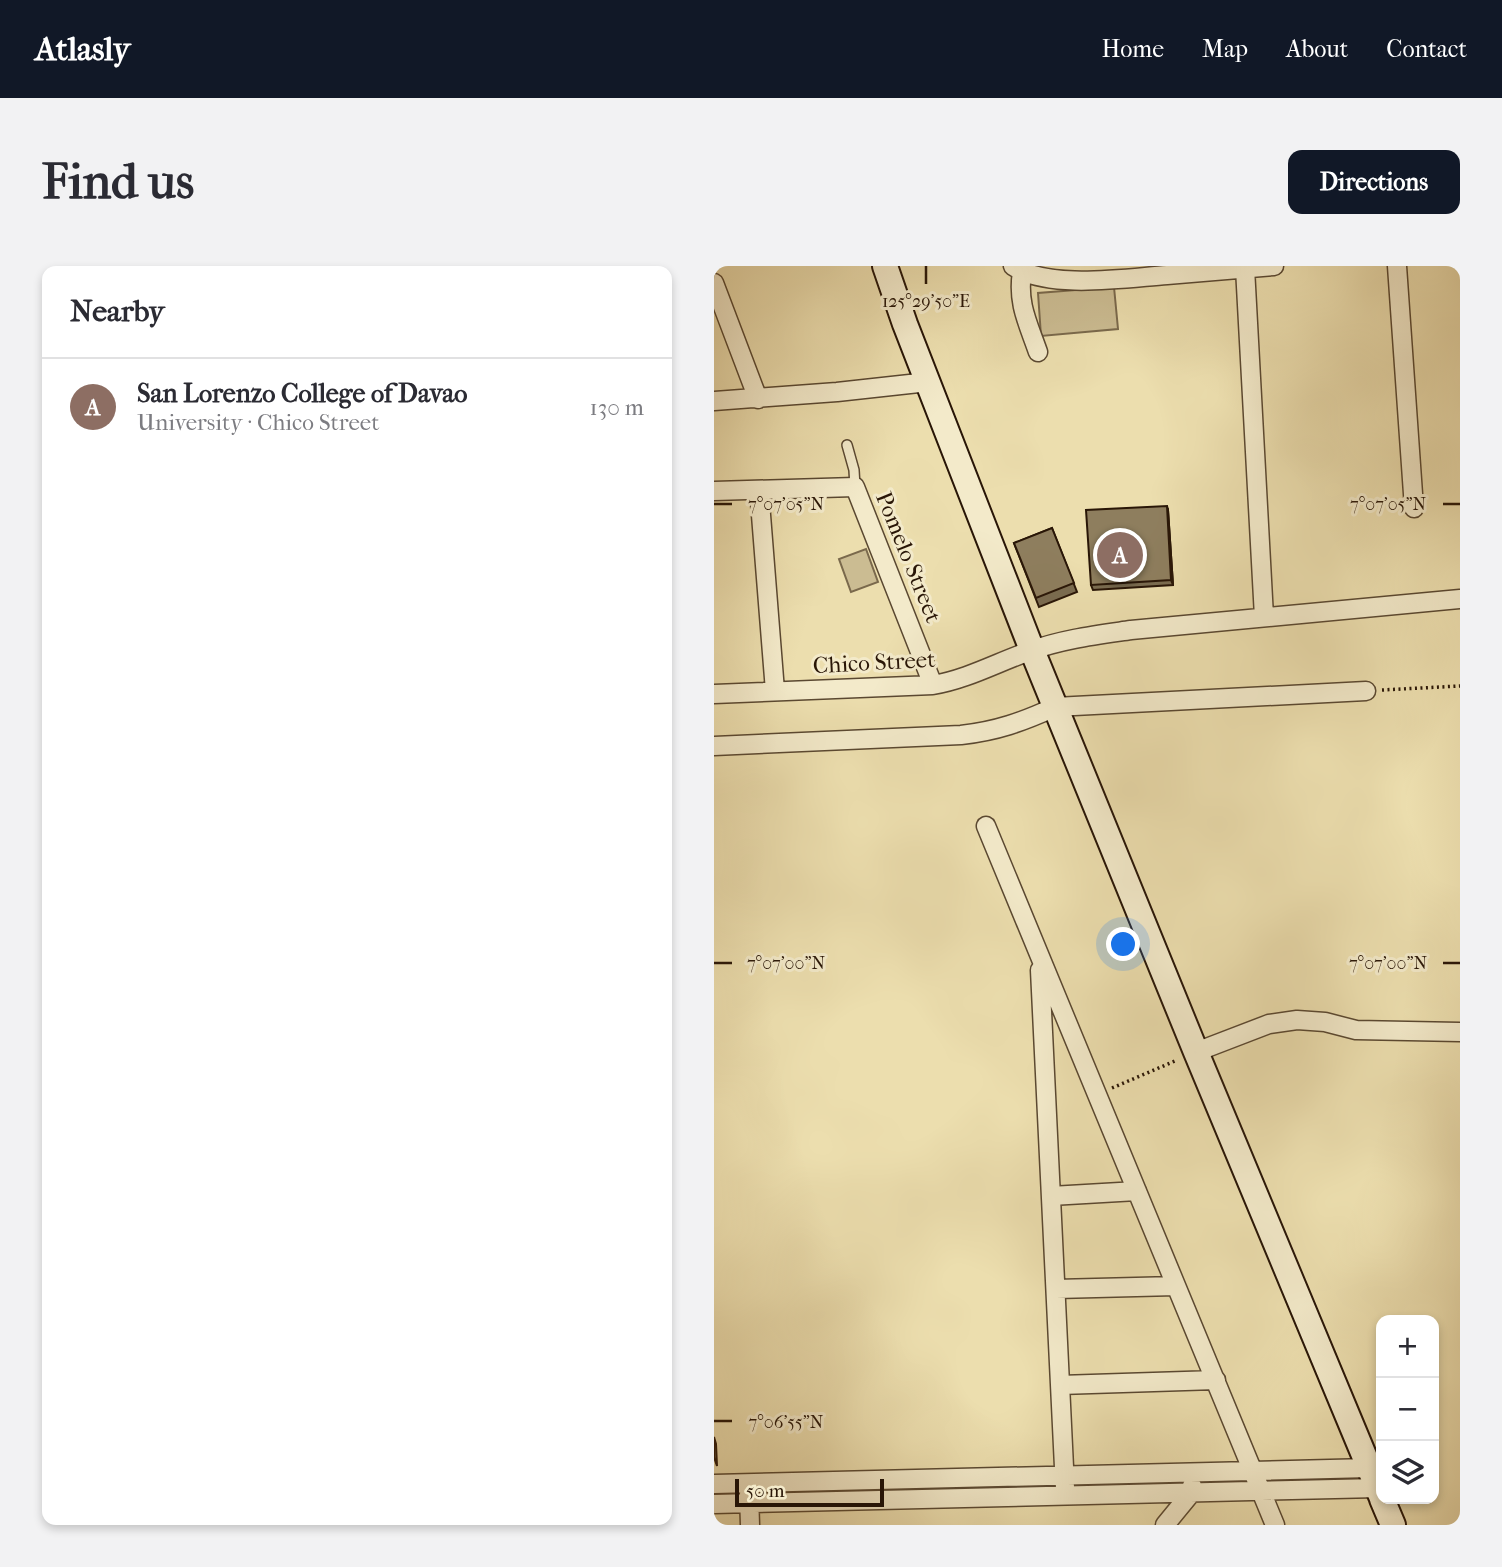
<!DOCTYPE html>
<html lang="en">
<head>
<meta charset="utf-8">
<style>
	:root { --surface:#fff; --page:#f2f2f3; --text:#2b2b33; --muted:#7c7c81; --line:#e1e1e2; --accent:#111827 }
	body { margin:0; font-family:"IM FELL French Canon",serif; background:var(--page); color:var(--text) }
	.controls { position:absolute; right:21px; bottom:21px; display:grid; overflow:hidden; border-radius:14px; box-shadow:0 4px 10px #0003 }
	.controls button { width:63px; height:63px; display:grid; place-items:center; padding:0; border:0; border-bottom:2px solid var(--line); background:var(--surface); color:var(--text); font:35px sans-serif }
	.scale { position:absolute; left:21px; bottom:18px; width:149px; box-sizing:border-box; padding-left:7px; border:4px solid #291607; border-top:0; font-size:19px; line-height:24px; white-space:nowrap; color:#291607; -webkit-text-stroke:5px #f3eaca; paint-order:stroke }
	.you { position:absolute; left:410px; top:679px; width:24px; height:24px; margin:-18px; border:5px solid #fff; border-radius:50%; background:#1a73e8; box-shadow:0 0 0 10px #1a73e833 }
	.badge { display:grid; place-items:center; width:46px; height:46px; border-radius:50%; background:var(--accent); color:#fff; font-size:23px; font-weight:700 }
	.pin { position:absolute; translate:-50% -50%; border:4px solid #fff; box-shadow:0 2px 7px #0006 }
	.list { margin:0; padding:0; list-style:none }
	h2 { display:flex; justify-content:space-between; align-items:center; height:91px; margin:0; padding:0 28px; font-size:30px }
	h2 small { font-size:23px; font-weight:400; color:var(--muted) }
	.list li { display:grid; grid-template-columns:46px 1fr auto; gap:21px; align-items:center; box-sizing:border-box; height:98px; padding:0 28px; border-top:2px solid var(--line) }
	.list b { display:block; font-size:26px; white-space:nowrap }
	.list p { margin:0; font-size:23px; white-space:nowrap; color:var(--muted) }
	.list em { font-size:23px; font-style:normal; color:var(--muted) }
	.icon { flex:none; width:38px; height:38px; fill:none; stroke:currentColor; stroke-width:2; stroke-linecap:round; stroke-linejoin:round }
	.map { position:relative; flex:none; width:746px; height:1259px; overflow:hidden; border-radius:14px }
	header { display:flex; align-items:center; gap:42px; box-sizing:border-box; height:98px; padding:0 35px; background:var(--accent); color:#fff }
	header strong { font-size:33px }
	nav { display:flex; gap:38px; margin-inline-start:auto; font-size:24px }
	.intro { display:flex; align-items:center; justify-content:space-between; box-sizing:border-box; height:168px; padding:0 42px }
	h1 { margin:0; font-size:49px }
	.button { padding:18px 32px; border-radius:14px; background:var(--accent); color:#fff; font-size:24px; font-weight:700 }
	main { display:flex; gap:42px; padding:0 42px }
	aside { flex:1; background:var(--surface); border-radius:14px; box-shadow:0 4px 10px #0003 }
	.map>svg:first-child { display:block }
</style>
</head>
<body>
<header>
<strong>Atlasly</strong>
<nav><a>Home</a><a>Map</a><a>About</a><a>Contact</a></nav>
</header>
<div class="intro"><h1>Find us</h1><a class="button">Directions</a></div>
<main>
<aside>
<h2>Nearby<small></small></h2>
<ul class="list">
<li><span class="badge" style="background:#8d6e63">A</span><div><b>San Lorenzo College of Davao</b><p>University · Chico Street</p></div><em>130 m</em></li>
</ul>
</aside>
<div class="map">
<svg width="746" height="1259" viewBox="0 0 746 1259">
	<rect width="100%" height="100%" fill="#ecdeae"/>
	<filter id="stains"><feTurbulence type="fractalNoise" baseFrequency=".00286" numOctaves="4"/><feColorMatrix values="0 0 0 0 .2 0 0 0 0 .09 0 0 0 0 .02 0 0 0 .5 -.17"/></filter>
	<radialGradient id="worn" r=".72"><stop offset=".6" stop-color="#630" stop-opacity="0"/><stop offset="1" stop-color="#630" stop-opacity=".3"/></radialGradient>
	<path fill="#cbbc92" stroke="#7a694c" stroke-width="2" d="M400,21l4,42 -77,7 -3,-43z
		M152,283l12,33 -27,10 -12,-33z"/>
	<g fill="none" stroke-linecap="round" stroke-linejoin="round">
		<g stroke="#5a4831" stroke-width="12">
			<path id="lane" d="M133,179l7,25 1,17"/>
		</g>
		<g stroke="#5a4831" stroke-width="21">
			<path id="street" d="M299,0c36,24 112,12 154,9 36,-3 72,-6 107,-9
				M683,0l17,242
				M531,2l19,349
				M308,6c-5,31 6,51 16,80
				M0,17l44,116
				M0,135l123,-9 91,-10
				M45,224l16,201
				M0,225l141,-4 78,198
				M0,428l219,-9c35,-6 65,-23 97,-34 33,-12 67,-16 101,-21l329,-31
				M0,480l247,-11c36,-4 61,-13 94,-28l311,-16
				M272,560l289,699
				M326,704l25,518
				M482,786l73,-28 28,-4 28,2 31,8 104,2
				M337,930l86,-5
				M342,1023l120,-3
				M346,1119l156,-5
				M0,1218l656,-16
				M35,1228l1,31
				M0,1238l664,-16
				M451,1259l27,-33v-6"/>
		</g>
		<g stroke="#291607" stroke-width="28">
			<path id="secondary" d="M171,0l20,58 127,326 164,402 185,444
				M668,1233l11,26"/>
		</g>
		<path stroke="#291607" stroke-width="3.5" stroke-dasharray="2 3.5" stroke-linecap="butt" d="M668,424l78,-4
			M398,822l63,-27"/>
		<use href="#lane" stroke="#f3eaca" stroke-width="9"/>
		<use href="#street" stroke="#f3eaca" stroke-width="18"/>
		<use href="#secondary" stroke="#f3eaca" stroke-width="24"/>
	</g>
	<path fill="#7a6c51" stroke="#291607" stroke-width="2" d="M454,244l5,75 -80,5 -2,-5z
		M338,262l25,64 -38,15 -25,-64z"/>
	<path fill="#635842" stroke="#291607" stroke-width="2" d="M453,240l1,4 5,75 -2,-5z
		M0,1171l2,7 1,22 -3,-9z"/>
	<path fill="#8e7e5e" stroke="#291607" stroke-width="2" d="M453,240l4,74 -80,5 -5,-75z
		M338,262l22,55 -38,15 -22,-55z"/>
	<path fill="none" stroke="#291607" stroke-width="2.5" d="M212,0v18M0,238h18M729,238h17M0,697h18M729,697h17M0,1155h18"/>
	<g text-anchor="middle" stroke-width="6" stroke-linejoin="round" paint-order="stroke">
		<g font-size="23" fill="#291607" stroke="#f3eaca">
			<text transform="translate(195 291) rotate(68)" y="8">Pomelo Street</text>
			<text transform="translate(160 396) rotate(-3)" y="8">Chico Street</text>
		</g>
	</g>
	<g font-size="18" text-anchor="middle" fill="#291607" stroke="#f3eaca" stroke-width="6" stroke-linejoin="round" paint-order="stroke">
		<text x="212" y="41">125°29'50"E</text>
		<text x="72" y="244">7°07'05"N</text>
		<text x="674" y="244">7°07'05"N</text>
		<text x="72" y="703">7°07'00"N</text>
		<text x="674" y="703">7°07'00"N</text>
		<text x="72" y="1162">7°06'55"N</text>
	</g>
	<rect width="100%" height="100%" filter="url(#stains)"/>
	<rect width="100%" height="100%" fill="url(#worn)"/>
</svg>
<div class="controls">
<button>+</button>
<button>−</button>
<button><svg class="icon" aria-label="layers" viewBox="0 0 24 24"><path d="M12 4l9 5-9 5-9-5zM3 14l9 5 9-5"/></svg></button>
</div>
<div class="scale">50 m</div>
<div class="you"></div>
<div class="pin badge" style="left:406px;top:289px;background:#8d6e63">A</div>
</div>
</main>
</body>
</html>
